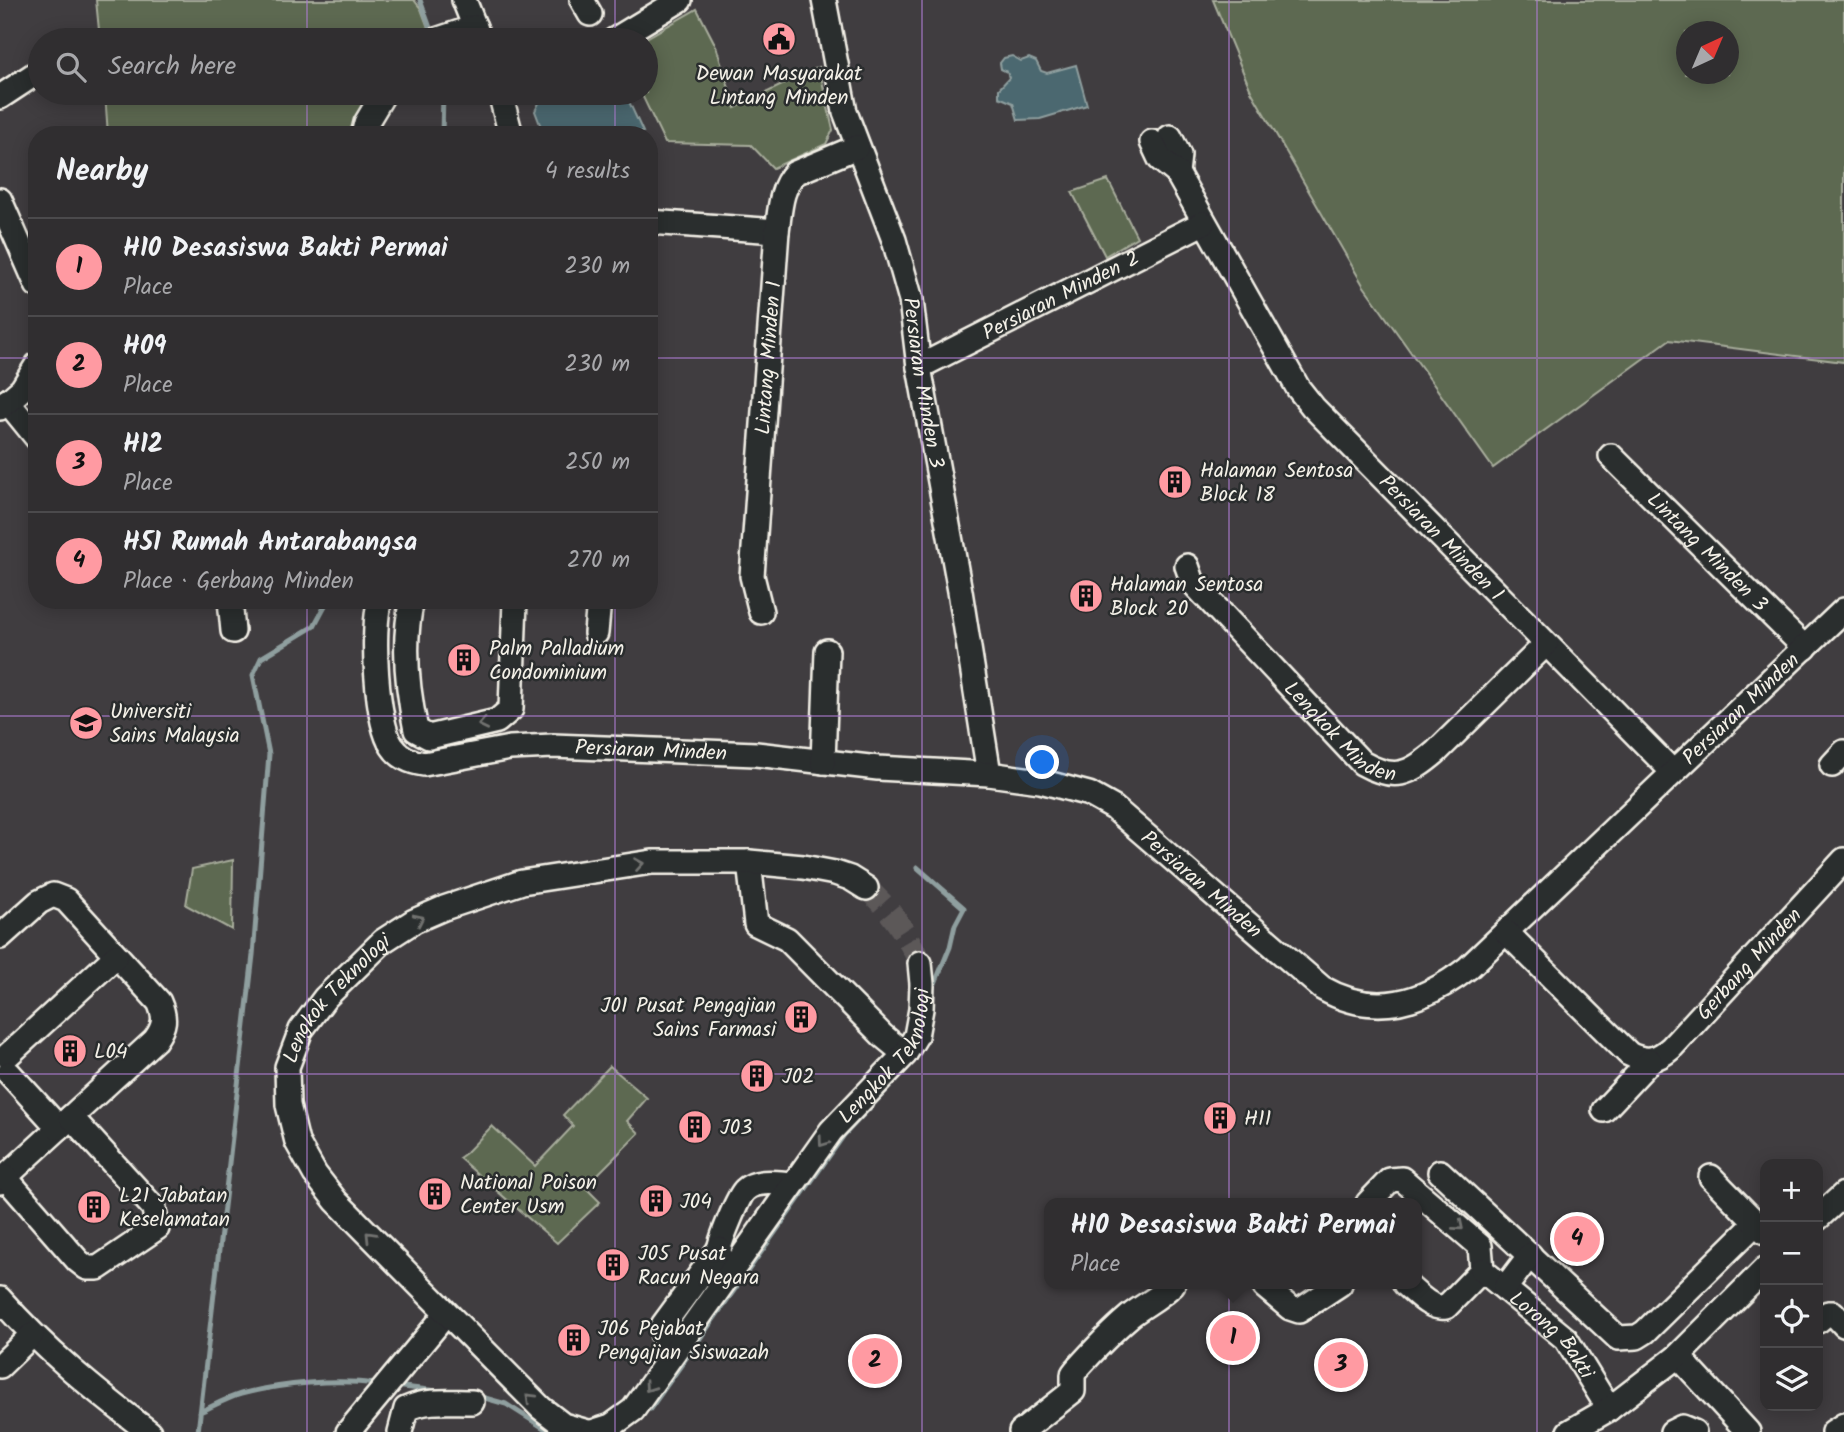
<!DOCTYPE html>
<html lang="en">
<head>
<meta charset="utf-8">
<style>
	:root { --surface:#302e30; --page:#383638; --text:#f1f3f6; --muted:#a8a8ab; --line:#4b4a4c; --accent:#ff9aa2 }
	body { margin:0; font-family:Kalam,sans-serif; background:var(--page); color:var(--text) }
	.controls { position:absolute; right:21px; bottom:21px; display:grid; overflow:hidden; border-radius:14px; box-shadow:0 4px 18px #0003 }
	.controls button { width:63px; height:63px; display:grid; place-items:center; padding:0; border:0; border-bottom:2px solid var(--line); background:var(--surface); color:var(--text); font:35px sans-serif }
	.compass { position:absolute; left:1676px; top:21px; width:63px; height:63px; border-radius:50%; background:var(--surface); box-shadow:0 4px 18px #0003; rotate:44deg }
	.you { position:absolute; left:1043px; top:763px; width:24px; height:24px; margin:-18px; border:5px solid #fff; border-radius:50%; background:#1a73e8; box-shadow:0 0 0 10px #1a73e833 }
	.badge { display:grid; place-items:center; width:46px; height:46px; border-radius:50%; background:var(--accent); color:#111; font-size:23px; font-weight:700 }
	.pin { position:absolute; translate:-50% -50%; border:4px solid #fff; box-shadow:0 2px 7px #0006 }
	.popup { position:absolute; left:1044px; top:1198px; width:378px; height:91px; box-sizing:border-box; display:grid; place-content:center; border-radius:14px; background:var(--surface); filter:drop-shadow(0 2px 5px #0005); font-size:23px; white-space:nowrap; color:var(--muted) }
	.popup b { font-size:26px; color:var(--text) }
	.popup::after { content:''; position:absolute; left:50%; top:100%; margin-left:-14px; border:14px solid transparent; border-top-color:var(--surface) }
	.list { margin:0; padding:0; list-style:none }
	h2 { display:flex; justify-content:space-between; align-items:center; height:91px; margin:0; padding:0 28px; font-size:30px }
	h2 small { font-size:23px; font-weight:400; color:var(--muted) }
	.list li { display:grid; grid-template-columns:46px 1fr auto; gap:21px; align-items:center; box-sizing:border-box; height:98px; padding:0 28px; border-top:2px solid var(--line) }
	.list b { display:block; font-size:26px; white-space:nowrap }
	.list p { margin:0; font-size:23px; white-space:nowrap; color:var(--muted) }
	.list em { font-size:23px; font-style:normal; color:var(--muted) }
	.icon { flex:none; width:38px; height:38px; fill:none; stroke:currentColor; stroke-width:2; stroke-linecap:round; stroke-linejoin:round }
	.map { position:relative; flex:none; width:1844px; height:1432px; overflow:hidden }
	.search { position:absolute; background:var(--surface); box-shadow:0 4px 18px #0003; left:28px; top:28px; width:630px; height:77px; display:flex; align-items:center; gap:18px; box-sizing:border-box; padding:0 24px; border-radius:38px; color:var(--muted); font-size:26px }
	.panel { position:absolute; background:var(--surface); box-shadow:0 4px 18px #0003; left:28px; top:126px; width:630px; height:483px; border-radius:28px }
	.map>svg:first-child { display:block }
</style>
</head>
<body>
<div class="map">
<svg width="1844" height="1432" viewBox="0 0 1844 1432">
	<rect width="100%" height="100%" fill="#403d40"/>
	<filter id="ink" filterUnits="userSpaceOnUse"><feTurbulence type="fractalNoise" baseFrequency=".0143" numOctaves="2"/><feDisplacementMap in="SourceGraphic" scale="14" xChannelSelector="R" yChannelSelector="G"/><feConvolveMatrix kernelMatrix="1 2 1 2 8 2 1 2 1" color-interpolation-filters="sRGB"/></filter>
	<g filter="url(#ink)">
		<path fill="#5d6951" stroke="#a8ad9c" stroke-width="2" fill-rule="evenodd" d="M96,0h318l7,9 9,24 -17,7h-313z
			M1213,0h631v362l-175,-22 -176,128 -130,-183 -112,-194zM1686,32h42v42h-42z
			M697,9l19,37 19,62 84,-41 14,63 -7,14 -53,24 -22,-23 -86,-2 -24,-50h5v-53h-3z
			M105,93h272l-19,42h-250z
			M1108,180l29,57 -32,19 -33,-64z
			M233,860l-1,70 -46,-25 6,-36z
			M610,1066l37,32 -20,23 12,12 -54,54 15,15 -43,41 -98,-85 7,-5 26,-27 43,40 38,-40 -10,-11z"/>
		<path fill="#4b686f" stroke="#8f9f9f" stroke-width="2" d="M1012,56l9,5 8,-3 7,3 5,10 6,2 29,-8 11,40 -47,14 -22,1 -5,-17 -14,-6v-8l10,-11 -2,-6 -6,-3 -1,-6 4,-5z
			M544,93h81l18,39 -25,3h-74l-9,-24z"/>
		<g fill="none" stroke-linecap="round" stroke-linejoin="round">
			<path stroke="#8f9f9f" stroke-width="5" d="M420,0l13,36
				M442,135l1,-42
				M917,867l47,41 -9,17 -5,22 -17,41 -2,27
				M395,1386l42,5
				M478,1396l28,8 44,28
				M650,1409l194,-274 70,-74 14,-26
				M200,1412c13,-6 27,-14 41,-18 43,-11 93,-15 137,-10
				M198,1432l55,-477 16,-201 -16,-79 8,-17 53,-32 14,-26"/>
			<path stroke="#5b5859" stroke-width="23" stroke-dasharray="23 11" stroke-linecap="butt" d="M866,888c23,19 42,47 54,75"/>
			<g stroke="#f4f1e8" stroke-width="28">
				<g id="minor">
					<path d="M464,0l16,40"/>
					<path d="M582,0l8,14"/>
					<path id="s1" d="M824,0l21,112 49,128 17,60 8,67 41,224 29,183"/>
					<path d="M436,40l39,-13"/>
					<path d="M614,40l66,-40"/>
					<path d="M500,93l11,42"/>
					<path d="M0,97l35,-23"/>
					<path d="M363,135l3,-12 18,-30"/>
					<path d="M1170,137l9,18 -2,18"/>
					<path id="s2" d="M1152,142l8,17 17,14 121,215 15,19 360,365"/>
					<path d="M0,200l37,85"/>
					<path d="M649,222l128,9"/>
					<path id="s3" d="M919,367l284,-144"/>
					<path d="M7,401l30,37"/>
					<path d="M0,408l22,-19 15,-24"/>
					<path id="s4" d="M1611,456l194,192"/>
					<path id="s5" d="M1187,566l6,17 169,180c32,18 47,12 74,-11l110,-108"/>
					<path d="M230,600l3,31"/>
					<path id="s6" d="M380,600c-9,27 -4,123 12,146 7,11 18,16 32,18l86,-16 43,-2 203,8 122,14 111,6 51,7 49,13 25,14 208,180c52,30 101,15 146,-20l376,-358"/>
					<path d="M412,600c-10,42 -5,88 4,130l13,7 68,-16 14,-12 4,-109"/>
					<path id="s7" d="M761,612l-9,-36 25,-345c3,-19 3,-43 18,-58l62,-26"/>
					<path d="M596,633l3,-33"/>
					<path d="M823,762l4,-111"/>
					<path d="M1832,765l12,-13"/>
					<path d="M749,862l7,62 31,15 96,97 22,18"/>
					<path id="s8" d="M1506,932l123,122c18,9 28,6 42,-6l173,-188"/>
					<path d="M0,937l39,-35 14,-7 13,5 93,102c7,16 6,24 -4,38l-155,142"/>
					<path d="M7,1056l109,-100"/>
					<path d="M9,1073l50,55"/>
					<path d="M1604,1110l46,-49"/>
					<path d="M1440,1172l178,166 19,-1 8,-5 111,-109"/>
					<path d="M5,1177l73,84 9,7h11l59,-40 -3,-20 -83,-91"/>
					<path d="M1711,1177l54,55"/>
					<path d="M1368,1203l22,-23 12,-1 78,67 2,24 -36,37c-16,3 -29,-14 -41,-23"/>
					<path d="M1818,1218l26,-24"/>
					<path d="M730,1270c-4,-6 -10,-11 -11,-19 0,-8 19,-55 26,-61 11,-11 33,-7 47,-6"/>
					<path id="s9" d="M1482,1270l84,69 43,70"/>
					<path d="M1265,1287l25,21 9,3 41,-27"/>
					<path d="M1505,1288l25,-33"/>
					<path d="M0,1299c46,52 94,91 149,133"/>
					<path d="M1818,1321l10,-8h5l11,12"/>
					<path d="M677,1346l-14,-9v-12l56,-76"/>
					<path d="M1678,1356l70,76"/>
					<path d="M0,1366l32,-31"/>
					<path d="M348,1432l98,-118"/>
					<path d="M400,1432l6,-23c21,-10 43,-7 66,-7"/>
					<path id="s10" d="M588,1432l-25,-7 -22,-17 -205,-207 -21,-27 -18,-32 -9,-37 -1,-38 14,-37 24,-32 58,-57 31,-20 30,-13 78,-26 130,-20h97l54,5 32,6 15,5 16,10"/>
					<path id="s11" d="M592,1432l19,-6 22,-16 198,-279 74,-77 11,-18 5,-27 1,-25 -2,-21"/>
					<path d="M1021,1432l52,-41v-17l3,-4c17,-19 34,-37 54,-54 15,-12 30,-18 43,-32"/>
					<path d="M1569,1432l40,-23 69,-53 87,-87"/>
					<path d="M1672,1432l10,-5 12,5"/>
					<path d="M1833,1432l11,-7"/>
				</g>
			</g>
			<use href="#minor" stroke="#2a2d2e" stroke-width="23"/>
		</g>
		<defs><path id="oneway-chevron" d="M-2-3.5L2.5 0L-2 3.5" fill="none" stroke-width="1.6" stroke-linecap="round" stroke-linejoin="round" transform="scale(1.75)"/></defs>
		<g stroke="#71726f">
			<use href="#oneway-chevron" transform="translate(483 724) rotate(168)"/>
			<use href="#oneway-chevron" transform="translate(639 864) rotate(-9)"/>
			<use href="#oneway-chevron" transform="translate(419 919) rotate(-26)"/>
			<use href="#oneway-chevron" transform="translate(823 1142) rotate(126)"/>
			<use href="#oneway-chevron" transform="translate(1459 1226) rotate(40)"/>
			<use href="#oneway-chevron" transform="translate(370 1236) rotate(-134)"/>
			<use href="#oneway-chevron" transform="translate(649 1387) rotate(125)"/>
			<use href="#oneway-chevron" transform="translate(530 1398) rotate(-136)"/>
		</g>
	</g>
	<path fill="none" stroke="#ab7bcf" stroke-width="2" stroke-opacity="0.55" d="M307,0v40M615,0v40M922,0v1432M1229,0v1432M1537,0v1432M307,93v42M615,93v42M0,358h37M649,358h1195M307,600v832M615,600v832M0,716h1844M0,1074h1844"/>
	<defs>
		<g id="civic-disc" transform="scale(1.75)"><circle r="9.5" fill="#ff9aa2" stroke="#2a2d2e"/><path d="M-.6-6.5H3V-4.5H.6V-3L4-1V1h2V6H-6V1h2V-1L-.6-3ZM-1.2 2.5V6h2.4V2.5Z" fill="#111"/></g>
		<g id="building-disc" transform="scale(1.75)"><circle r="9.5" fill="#ff9aa2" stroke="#2a2d2e"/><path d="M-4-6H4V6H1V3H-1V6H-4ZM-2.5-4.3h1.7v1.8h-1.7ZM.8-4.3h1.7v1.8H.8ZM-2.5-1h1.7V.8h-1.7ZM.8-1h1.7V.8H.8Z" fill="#111"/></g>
		<g id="university-disc" transform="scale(1.75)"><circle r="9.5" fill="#ff9aa2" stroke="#2a2d2e"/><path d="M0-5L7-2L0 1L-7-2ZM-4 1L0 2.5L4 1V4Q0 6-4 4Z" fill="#111"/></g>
	</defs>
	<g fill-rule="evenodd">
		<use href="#civic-disc" x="779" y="39"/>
		<use href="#building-disc" x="1175" y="482"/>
		<use href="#building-disc" x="1086" y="596"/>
		<use href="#building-disc" x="464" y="660"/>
		<use href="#university-disc" x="86" y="723"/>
		<use href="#building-disc" x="801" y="1017"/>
		<use href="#building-disc" x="70" y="1051"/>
		<use href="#building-disc" x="757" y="1076"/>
		<use href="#building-disc" x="1220" y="1118"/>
		<use href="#building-disc" x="695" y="1127"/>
		<use href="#building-disc" x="435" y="1194"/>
		<use href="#building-disc" x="656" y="1201"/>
		<use href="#building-disc" x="94" y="1207"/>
		<use href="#building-disc" x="613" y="1265"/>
		<use href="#building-disc" x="574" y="1340"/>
	</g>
	<g text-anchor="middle" stroke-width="5" stroke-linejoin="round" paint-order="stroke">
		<g font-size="21" fill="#f4f1e8" stroke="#2a2d2e" text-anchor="start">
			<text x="779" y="80" text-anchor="middle">Dewan Masyarakat<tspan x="779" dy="24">Lintang Minden</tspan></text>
			<text x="1200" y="477">Halaman Sentosa<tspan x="1200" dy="24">Block 18</tspan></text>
			<text x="1110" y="591">Halaman Sentosa<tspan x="1110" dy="24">Block 20</tspan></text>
			<text x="489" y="655">Palm Palladium<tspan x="489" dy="24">Condominium</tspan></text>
			<text x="110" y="718">Universiti<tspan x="110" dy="24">Sains Malaysia</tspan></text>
			<text x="776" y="1012" text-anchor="end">J01 Pusat Pengajian<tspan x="776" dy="24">Sains Farmasi</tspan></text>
			<text x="94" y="1058">L04</text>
			<text x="782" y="1083">J02</text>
			<text x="1244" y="1125">H11</text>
			<text x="720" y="1134">J03</text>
			<text x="460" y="1189">National Poison<tspan x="460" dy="24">Center Usm</tspan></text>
			<text x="119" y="1202">L21 Jabatan<tspan x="119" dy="24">Keselamatan</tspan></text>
			<text x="680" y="1208">J04</text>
			<text x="638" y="1260">J05 Pusat<tspan x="638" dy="24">Racun Negara</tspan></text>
			<text x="598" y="1335">J06 Pejabat<tspan x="598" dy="24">Pengajian Siswazah</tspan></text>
		</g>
		<g font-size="21" fill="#f4f1e8" stroke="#2a2d2e">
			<text dy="7" stroke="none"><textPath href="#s3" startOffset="159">Persiaran Minden 2</textPath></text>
			<text dy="7" stroke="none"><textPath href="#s7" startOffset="256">Lintang Minden 1</textPath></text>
			<text dy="7" stroke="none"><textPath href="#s1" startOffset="397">Persiaran Minden 3</textPath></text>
			<text dy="7" stroke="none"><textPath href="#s2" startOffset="495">Persiaran Minden 1</textPath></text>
			<text dy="7" stroke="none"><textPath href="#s4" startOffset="136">Lintang Minden 3</textPath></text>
			<text dy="7" stroke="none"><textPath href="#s6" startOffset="1694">Persiaran Minden</textPath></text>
			<text dy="7" stroke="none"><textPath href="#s5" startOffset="229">Lengkok Minden</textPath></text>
			<text dy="7" stroke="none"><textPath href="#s6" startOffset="415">Persiaran Minden</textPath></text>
			<text dy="7" stroke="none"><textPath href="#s6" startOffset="1001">Persiaran Minden</textPath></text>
			<text dy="7" stroke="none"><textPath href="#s8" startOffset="334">Gerbang Minden</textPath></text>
			<text dy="7" stroke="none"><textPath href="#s10" startOffset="578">Lengkok Teknologi</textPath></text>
			<text dy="7" stroke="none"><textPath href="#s11" startOffset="485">Lengkok Teknologi</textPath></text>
			<text dy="7" stroke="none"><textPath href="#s9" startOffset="96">Lorong Bakti</textPath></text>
		</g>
	</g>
</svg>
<div class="controls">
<button>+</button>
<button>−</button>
<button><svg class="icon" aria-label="locate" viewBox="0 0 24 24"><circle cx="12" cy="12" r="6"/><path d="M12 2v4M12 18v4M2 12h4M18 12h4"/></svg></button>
<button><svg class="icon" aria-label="layers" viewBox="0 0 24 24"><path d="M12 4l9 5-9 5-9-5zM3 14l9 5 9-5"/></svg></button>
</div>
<svg class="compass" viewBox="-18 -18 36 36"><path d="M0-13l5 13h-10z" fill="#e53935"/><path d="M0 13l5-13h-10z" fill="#a8a8ab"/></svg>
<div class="you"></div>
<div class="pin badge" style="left:1233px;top:1338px">1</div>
<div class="popup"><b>H10 Desasiswa Bakti Permai</b>Place</div>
<div class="pin badge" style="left:875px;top:1361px">2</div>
<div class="pin badge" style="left:1341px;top:1365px">3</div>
<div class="pin badge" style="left:1577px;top:1239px">4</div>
<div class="search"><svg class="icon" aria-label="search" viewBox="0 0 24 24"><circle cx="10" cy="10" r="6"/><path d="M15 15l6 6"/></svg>Search here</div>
<section class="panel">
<h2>Nearby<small>4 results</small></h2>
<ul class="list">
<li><span class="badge">1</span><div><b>H10 Desasiswa Bakti Permai</b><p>Place</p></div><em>230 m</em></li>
<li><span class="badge">2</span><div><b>H09</b><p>Place</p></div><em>230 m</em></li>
<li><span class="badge">3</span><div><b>H12</b><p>Place</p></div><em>250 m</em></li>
<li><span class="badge">4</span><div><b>H51 Rumah Antarabangsa</b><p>Place · Gerbang Minden</p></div><em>270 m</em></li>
</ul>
</section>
</div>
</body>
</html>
